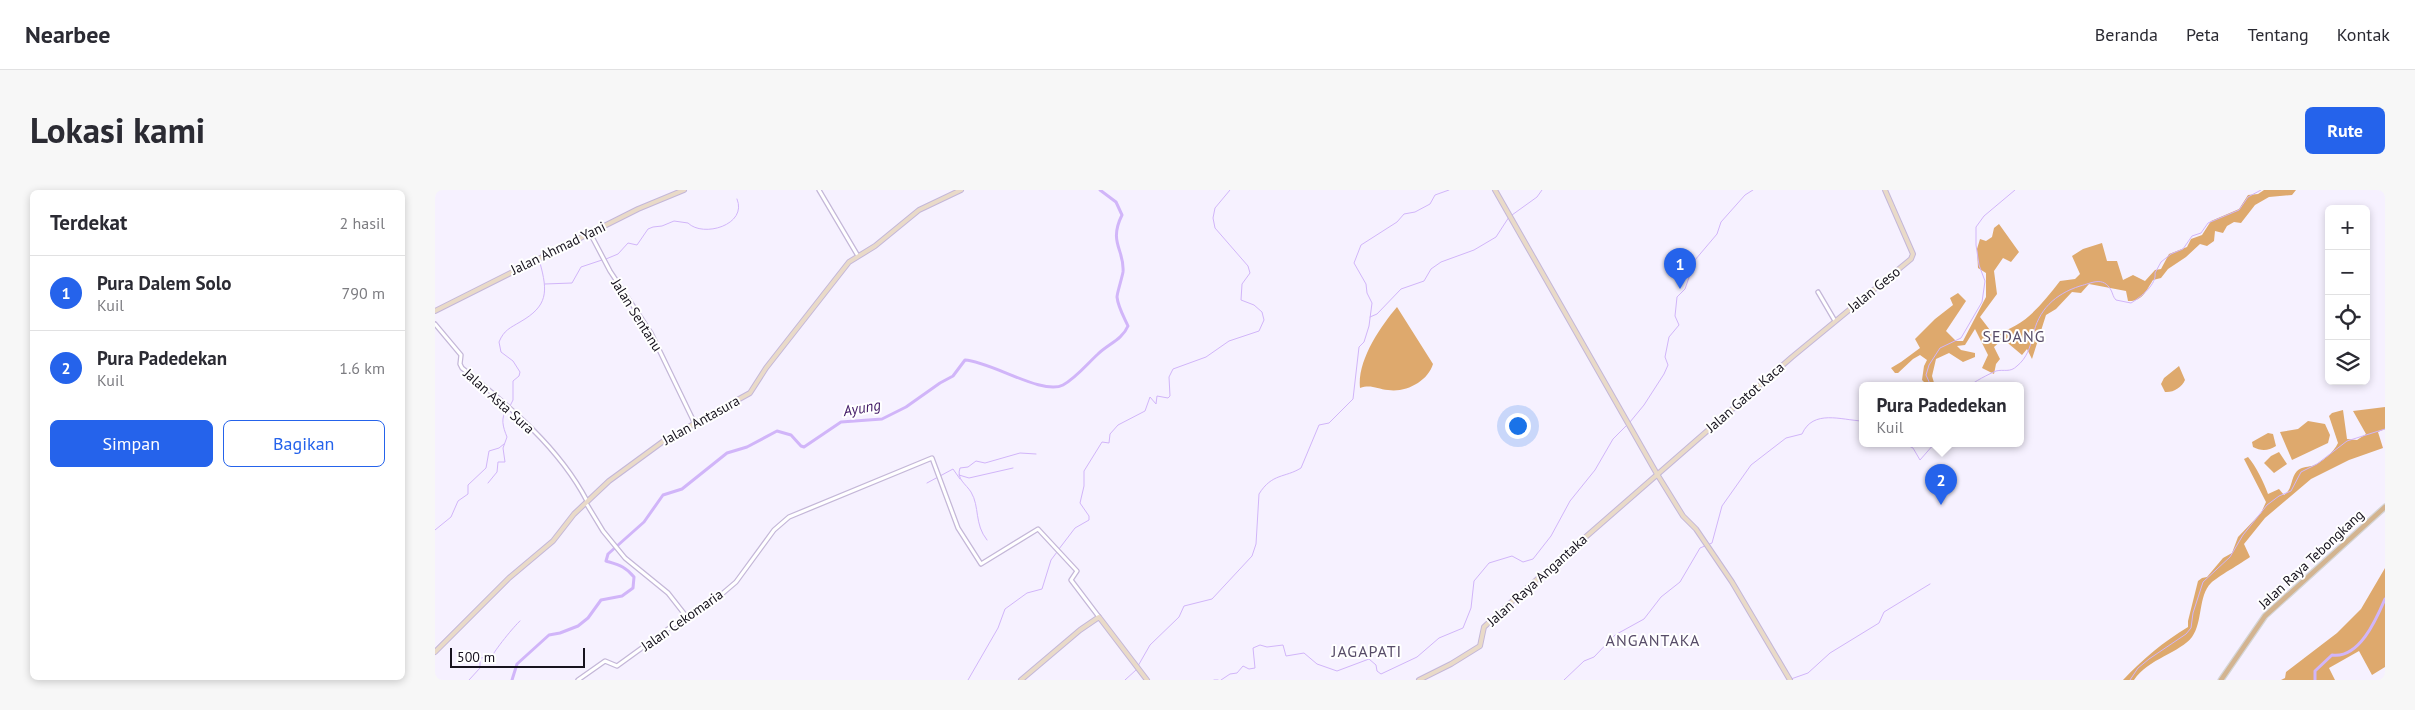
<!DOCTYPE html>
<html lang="id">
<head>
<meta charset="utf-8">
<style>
	:root { --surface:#fff; --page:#f7f7f7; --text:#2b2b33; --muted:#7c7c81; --line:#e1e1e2; --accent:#2563eb }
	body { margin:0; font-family:"PT Sans",sans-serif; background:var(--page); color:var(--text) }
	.controls { position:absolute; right:15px; top:15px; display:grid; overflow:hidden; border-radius:8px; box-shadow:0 2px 8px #0003 }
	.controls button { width:45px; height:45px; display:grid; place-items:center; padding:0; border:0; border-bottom:1px solid var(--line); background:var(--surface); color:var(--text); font:25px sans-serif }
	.scale { position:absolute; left:15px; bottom:12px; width:135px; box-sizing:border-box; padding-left:5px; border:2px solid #17131e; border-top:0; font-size:14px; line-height:18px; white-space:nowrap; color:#17131e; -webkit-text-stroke:4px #fff; paint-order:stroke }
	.you { position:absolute; left:1082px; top:235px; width:18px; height:18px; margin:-12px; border:4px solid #fff; border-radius:50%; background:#1a73e8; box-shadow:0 0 0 8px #1a73e833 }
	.badge { display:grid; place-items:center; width:32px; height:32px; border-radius:50%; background:var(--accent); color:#fff; font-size:16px; font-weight:700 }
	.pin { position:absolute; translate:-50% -41px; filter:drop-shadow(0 1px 2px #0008) }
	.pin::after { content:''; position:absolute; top:26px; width:18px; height:15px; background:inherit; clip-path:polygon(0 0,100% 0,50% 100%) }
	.popup { position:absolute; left:1424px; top:192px; width:165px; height:65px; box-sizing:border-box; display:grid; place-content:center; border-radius:8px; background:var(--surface); filter:drop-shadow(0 1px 4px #0005); font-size:16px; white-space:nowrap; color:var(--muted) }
	.popup b { font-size:19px; color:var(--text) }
	.popup::after { content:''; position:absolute; left:50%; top:100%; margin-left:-10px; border:10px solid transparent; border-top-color:var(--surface) }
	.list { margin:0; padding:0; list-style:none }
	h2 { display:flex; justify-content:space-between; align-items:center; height:65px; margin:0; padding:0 20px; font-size:21px }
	h2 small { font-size:16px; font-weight:400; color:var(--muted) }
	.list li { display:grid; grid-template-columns:32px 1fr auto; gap:15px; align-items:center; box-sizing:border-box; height:75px; padding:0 20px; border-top:1px solid var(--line) }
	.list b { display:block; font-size:19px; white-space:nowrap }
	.list p { margin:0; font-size:16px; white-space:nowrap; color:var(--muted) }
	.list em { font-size:16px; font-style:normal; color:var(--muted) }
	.actions { display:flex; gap:10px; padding:15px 20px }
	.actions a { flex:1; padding:11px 0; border:1px solid var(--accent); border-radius:8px; text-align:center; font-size:18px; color:var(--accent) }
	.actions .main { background:var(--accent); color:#fff }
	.icon { flex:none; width:28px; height:28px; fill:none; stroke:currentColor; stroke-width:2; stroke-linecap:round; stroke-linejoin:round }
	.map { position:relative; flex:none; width:1950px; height:490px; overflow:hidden; border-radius:8px }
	header { display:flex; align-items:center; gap:30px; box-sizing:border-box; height:70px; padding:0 25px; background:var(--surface); border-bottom:1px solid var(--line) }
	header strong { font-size:24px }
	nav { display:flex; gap:28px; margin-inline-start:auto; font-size:18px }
	.intro { display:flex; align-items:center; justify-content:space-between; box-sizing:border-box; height:120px; padding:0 30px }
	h1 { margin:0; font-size:35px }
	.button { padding:12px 22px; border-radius:8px; background:var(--accent); color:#fff; font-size:18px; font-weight:700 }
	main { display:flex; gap:30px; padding:0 30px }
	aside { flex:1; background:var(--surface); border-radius:8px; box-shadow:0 2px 8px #0003 }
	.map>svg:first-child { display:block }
</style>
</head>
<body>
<header>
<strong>Nearbee</strong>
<nav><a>Beranda</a><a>Peta</a><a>Tentang</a><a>Kontak</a></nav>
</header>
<div class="intro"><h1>Lokasi kami</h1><a class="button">Rute</a></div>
<main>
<aside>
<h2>Terdekat<small>2 hasil</small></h2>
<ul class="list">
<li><span class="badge">1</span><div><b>Pura Dalem Solo</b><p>Kuil</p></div><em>790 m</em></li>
<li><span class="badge">2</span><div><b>Pura Padedekan</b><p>Kuil</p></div><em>1.6 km</em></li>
</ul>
<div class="actions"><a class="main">Simpan</a><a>Bagikan</a></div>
</aside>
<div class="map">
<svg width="1950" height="490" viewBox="0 0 1950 490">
	<rect width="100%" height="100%" fill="#f6f1ff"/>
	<path fill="#dea96d" d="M1829,0h32l-4,5 -23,2 -14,8 -14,18 -7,-1 -7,4 -4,7 -8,-2 -1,10 -7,5 -7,-2 -14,13 -18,12 -7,9 -8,2c-7,11 -11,22 -25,21l-2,-10 -37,-7 -8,9 -9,-1 -16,17 -10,6 -14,44 -5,-10 -5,6 -19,-16 -9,8 6,12 -4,5 -2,10 -12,-6 6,-13 -13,-26 -10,16 -8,1 4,4 14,3v4l-12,5 -14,-9 -13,6 -4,17 3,10h-7l-6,-6 2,-14 3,-6 -7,-5 -7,4 -15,14h-3l-4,-5 10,-6 19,-14 -5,-9 20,-20 18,-14 -3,-7 8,-5 8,8 -20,30 10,10h7l23,-44v-24l-8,-5 -1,-19 3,-10 6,2 6,-4 2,-9 5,-4 20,28 -8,10 -8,-4 -9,13 3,23 -17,23 13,17c31,-6 48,-29 67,-53l15,-2 5,-5 -8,-18 11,-7 19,-6 5,18h10l6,19 10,-5 12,6 10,-11 6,-1 8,-15 18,-7 4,-8 11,-4 9,-14 28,-12 9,-14 10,-1z
		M962,117l36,57c-5,17 -27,29 -45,26 -11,-1 -17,-6 -28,-2 -3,-27 20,-61 37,-81z
		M1744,176l6,14c-3,7 -12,13 -20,12l-4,-8 3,-6z
		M1950,217v22l-7,3 5,16 -34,12 -38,19 -46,39 -21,26 6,13c-8,6 -33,20 -39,26 -13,13 -8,39 -19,54 -11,15 -44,22 -58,43h-11c20,-21 40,-38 65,-53v-6l10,-40 4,-3 5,-1 16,-19 9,-5 6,-16 23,-24 5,-11 -22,-43 4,-2c8,9 16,26 20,37l11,-5 5,6c9,-6 6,-16 13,-24 4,-4 9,-4 15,-5 9,-3 22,-14 26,-23l-9,-27 3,-3 11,-3 4,29 10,1 9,-6 -13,-23z
		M1873,231l17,3 5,11 -2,8 -36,17 -12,-28 18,-3z
		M1833,243l5,1 3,12c-8,5 -15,5 -23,1l-1,-5z
		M1844,262l8,12 -13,9 -10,-10 7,-7z
		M1950,378v99l-13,8 -13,-24 -30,17 6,12h-54l4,-2 1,-6 51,-39 24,-24z"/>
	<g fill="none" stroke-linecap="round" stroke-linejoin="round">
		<path stroke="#d1b5f9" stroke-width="1" d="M1077,25l25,-18 5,-7
			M171,69l12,-5 10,-11 9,2 11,-16 5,-2 9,-1 12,-5 14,2c15,15 60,2 49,-24
			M110,94l27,-1 9,-16 21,-7
			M935,127l7,-3 24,-25 23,-8 7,-12 10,-7 33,-12 22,-13 13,-20
			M1496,196l-5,-11 3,-10 11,-17 21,-10 21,-36 3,-21 -6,-16 -3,-20v-18l8,-11 31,-26
			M1535,196c1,-3 21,-13 26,-15 8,-2 14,2 21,-5 10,-8 13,-19 16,-30 5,-26 22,-42 47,-50 12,-3 23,-10 31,4 2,4 2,7 5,10l15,3c10,-6 26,-19 24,-30l6,-11 10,-8 12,-5 9,-13 9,-3 7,-10 31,-13 9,-13 13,-7
			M75,216l3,-6v-19l6,-5 1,-4 -7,-11 -12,-9 -2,-10c5,-12 11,-14 21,-20 28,-16 28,-30 20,-59
			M1195,232l14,-17 20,-31 4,-9 -3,-8 4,-20 10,-12 -4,-9 2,-19 8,-8 10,-29 22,-26 4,-12 24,-27 8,-5
			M1470,254l8,4 7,12 14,-16
			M524,285l10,3 44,-10
			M53,293l9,-11 1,-10h7l-2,-14 4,-11c-4,-10 -7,-19 0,-28
			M492,293l26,-14 7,10
			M0,340l16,-13 7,-16 10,-7v-9l18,-17 3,-17 10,-3 5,-4
			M552,350c-13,-16 -7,-33 -16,-48 -5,-8 -15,-13 -11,-24l8,-1 8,-6 9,2 35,-10 16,1
			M624,359l16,-21 14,-8v-4l-9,-13 4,-17v-15l18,-29 7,1 1,-9 8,-9 27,-14 5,-14 6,7 1,-8 11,2 2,-2 -1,-19 4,-8 33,-12 23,-16 30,-10 5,-11 -2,-8 -8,-7 -13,-5 1,-16 8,-11 -2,-7 -33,-38 -2,-10 2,-10 15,-18
			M703,476l12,-21 29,-28 5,-11 28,-7 40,-43 4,-12 3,-50c13,-21 26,-16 42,-26l18,-43 10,-2 24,-24 6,-52 5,-5 5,-16 3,-23 -5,-10 -1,-9 -12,-21 7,-18 36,-23 7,-8 11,-2 15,-8 5,-9 14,-5
			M1356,489l17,-6 22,-20 49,-30 5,-11 46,-28
			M34,490l11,-12v-10l12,-1c1,-5 23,-32 28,-36
			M533,490l30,-52 7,-19 22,-16 15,-4 9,-29 6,-8
			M690,490l11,-10
			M779,490h4
			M786,490l9,-6 7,-1 6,-7 6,3 6,-1 -2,-20 7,-3 7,2 16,-2 3,11 18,-3 13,11 20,7 32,-12 7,6 1,6 4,3 36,-17 22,-19 24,-10 8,-20 3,-27 15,-18 23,-7 11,6 10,-3 18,-23 19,-35 25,-31 18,-31 14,-14
			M1129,490l20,-19 10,-4 21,-22 29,-16 17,-22 19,-15 20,-34 12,-5 10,-37 29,-41 35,-27 16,-4c11,-25 39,-14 60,-13
			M1695,490l8,-12 11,-9 37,-25 5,-6 2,-15 10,-31 27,-25 13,-22 24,-30 12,-9 12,-5 10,-19 16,-8 30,-23 38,-12"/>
		<path stroke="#d1b5f9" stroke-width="3" d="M77,490l5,-16 32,-29 11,-2 18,-7 10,-8 13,-18 21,-4 11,-8 1,-11c-9,-11 -15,-12 -28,-16l2,-7 36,-32 19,-27 19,-6 45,-36 20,-6 30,-16 14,4 10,11 3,1 37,-25 41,-3 24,-12 34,-24 13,-7 12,-16c25,1 78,36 98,25 13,-7 24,-21 35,-31 10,-10 24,-14 30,-28 -4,-9 -10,-19 -11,-29 0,-4 5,-19 6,-25 2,-22 -15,-29 -1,-57l-6,-13 -16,-12
			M1880,490v-9l17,-16c27,4 44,-35 53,-56"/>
		<g stroke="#c4b7d8" stroke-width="5.5">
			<path id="tertiary" d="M384,0l39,66
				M155,43l20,38 41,62 44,91
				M1383,102l17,29
				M0,134l26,31 -1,9 2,4c47,38 97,79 125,133
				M151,313l17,28 22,27 43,35 18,23
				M143,490l27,-19 12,5 69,-50 23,-11 27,-23 38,-52 15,-13 143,-59 26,70 23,36 57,-35 39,42 -6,9 28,37"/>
		</g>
		<g stroke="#c4b7d8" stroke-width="6">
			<path id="secondary" d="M1060,0l162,284 26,42 13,13 36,53 58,98
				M0,121l203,-102 46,-19
				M0,462l74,-74 44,-37 21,-27 35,-33 56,-41 85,-47 16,-25 83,-106 26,-16 44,-36 42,-20
				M586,490l59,-50 19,-13 48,63
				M984,490l32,-16 29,-18 4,-19 34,-31 274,-239 119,-98 2,-5 -28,-64"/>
		</g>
		<g stroke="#d5d5d6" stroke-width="7">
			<path id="primary" d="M1786,490l44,-64 120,-109"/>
		</g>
		<use href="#tertiary" stroke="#fff" stroke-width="3"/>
		<use href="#secondary" stroke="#e9dac8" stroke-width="4"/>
		<use href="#primary" stroke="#d3b490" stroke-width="4.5"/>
	</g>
	<g text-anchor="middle" stroke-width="4" stroke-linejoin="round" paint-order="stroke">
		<g font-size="14" fill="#17131e" stroke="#fff">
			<text transform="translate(123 58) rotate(-26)" y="5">Jalan Ahmad Yani</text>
			<text transform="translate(1439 99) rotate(-39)" y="5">Jalan Geso</text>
			<text transform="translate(202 125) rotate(58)" y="5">Jalan Sentanu</text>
			<text transform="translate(1310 207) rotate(-41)" y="5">Jalan Gatot Kaca</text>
			<text transform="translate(64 211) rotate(42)" y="5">Jalan Asta Sura</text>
			<text transform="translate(266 230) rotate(-29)" y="5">Jalan Antasura</text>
			<text transform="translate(1876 369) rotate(-43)" y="5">Jalan Raya Tebongkang</text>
			<text transform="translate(1102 390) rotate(-42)" y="5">Jalan Raya Angantaka</text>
			<text transform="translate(247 430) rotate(-35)" y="5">Jalan Cekomaria</text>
		</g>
		<g font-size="15" font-style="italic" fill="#3f1664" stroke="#fff">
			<text transform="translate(427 218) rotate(-10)" y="5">Ayung</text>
		</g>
		<g font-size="16" letter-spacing="1" fill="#574c68" stroke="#fff">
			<text x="1579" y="152">SEDANG</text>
			<text x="1218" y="456">ANGANTAKA</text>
			<text x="932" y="467">JAGAPATI</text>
		</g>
	</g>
</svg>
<div class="controls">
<button>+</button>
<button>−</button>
<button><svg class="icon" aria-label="locate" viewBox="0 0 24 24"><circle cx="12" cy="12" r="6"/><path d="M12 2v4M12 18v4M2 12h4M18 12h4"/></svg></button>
<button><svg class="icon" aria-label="layers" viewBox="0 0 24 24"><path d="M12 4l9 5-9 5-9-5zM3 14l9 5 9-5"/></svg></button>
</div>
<div class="scale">500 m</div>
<div class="you"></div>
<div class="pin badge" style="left:1245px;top:99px">1</div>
<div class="pin badge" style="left:1506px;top:315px">2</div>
<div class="popup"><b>Pura Padedekan</b>Kuil</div>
</div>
</main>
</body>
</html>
